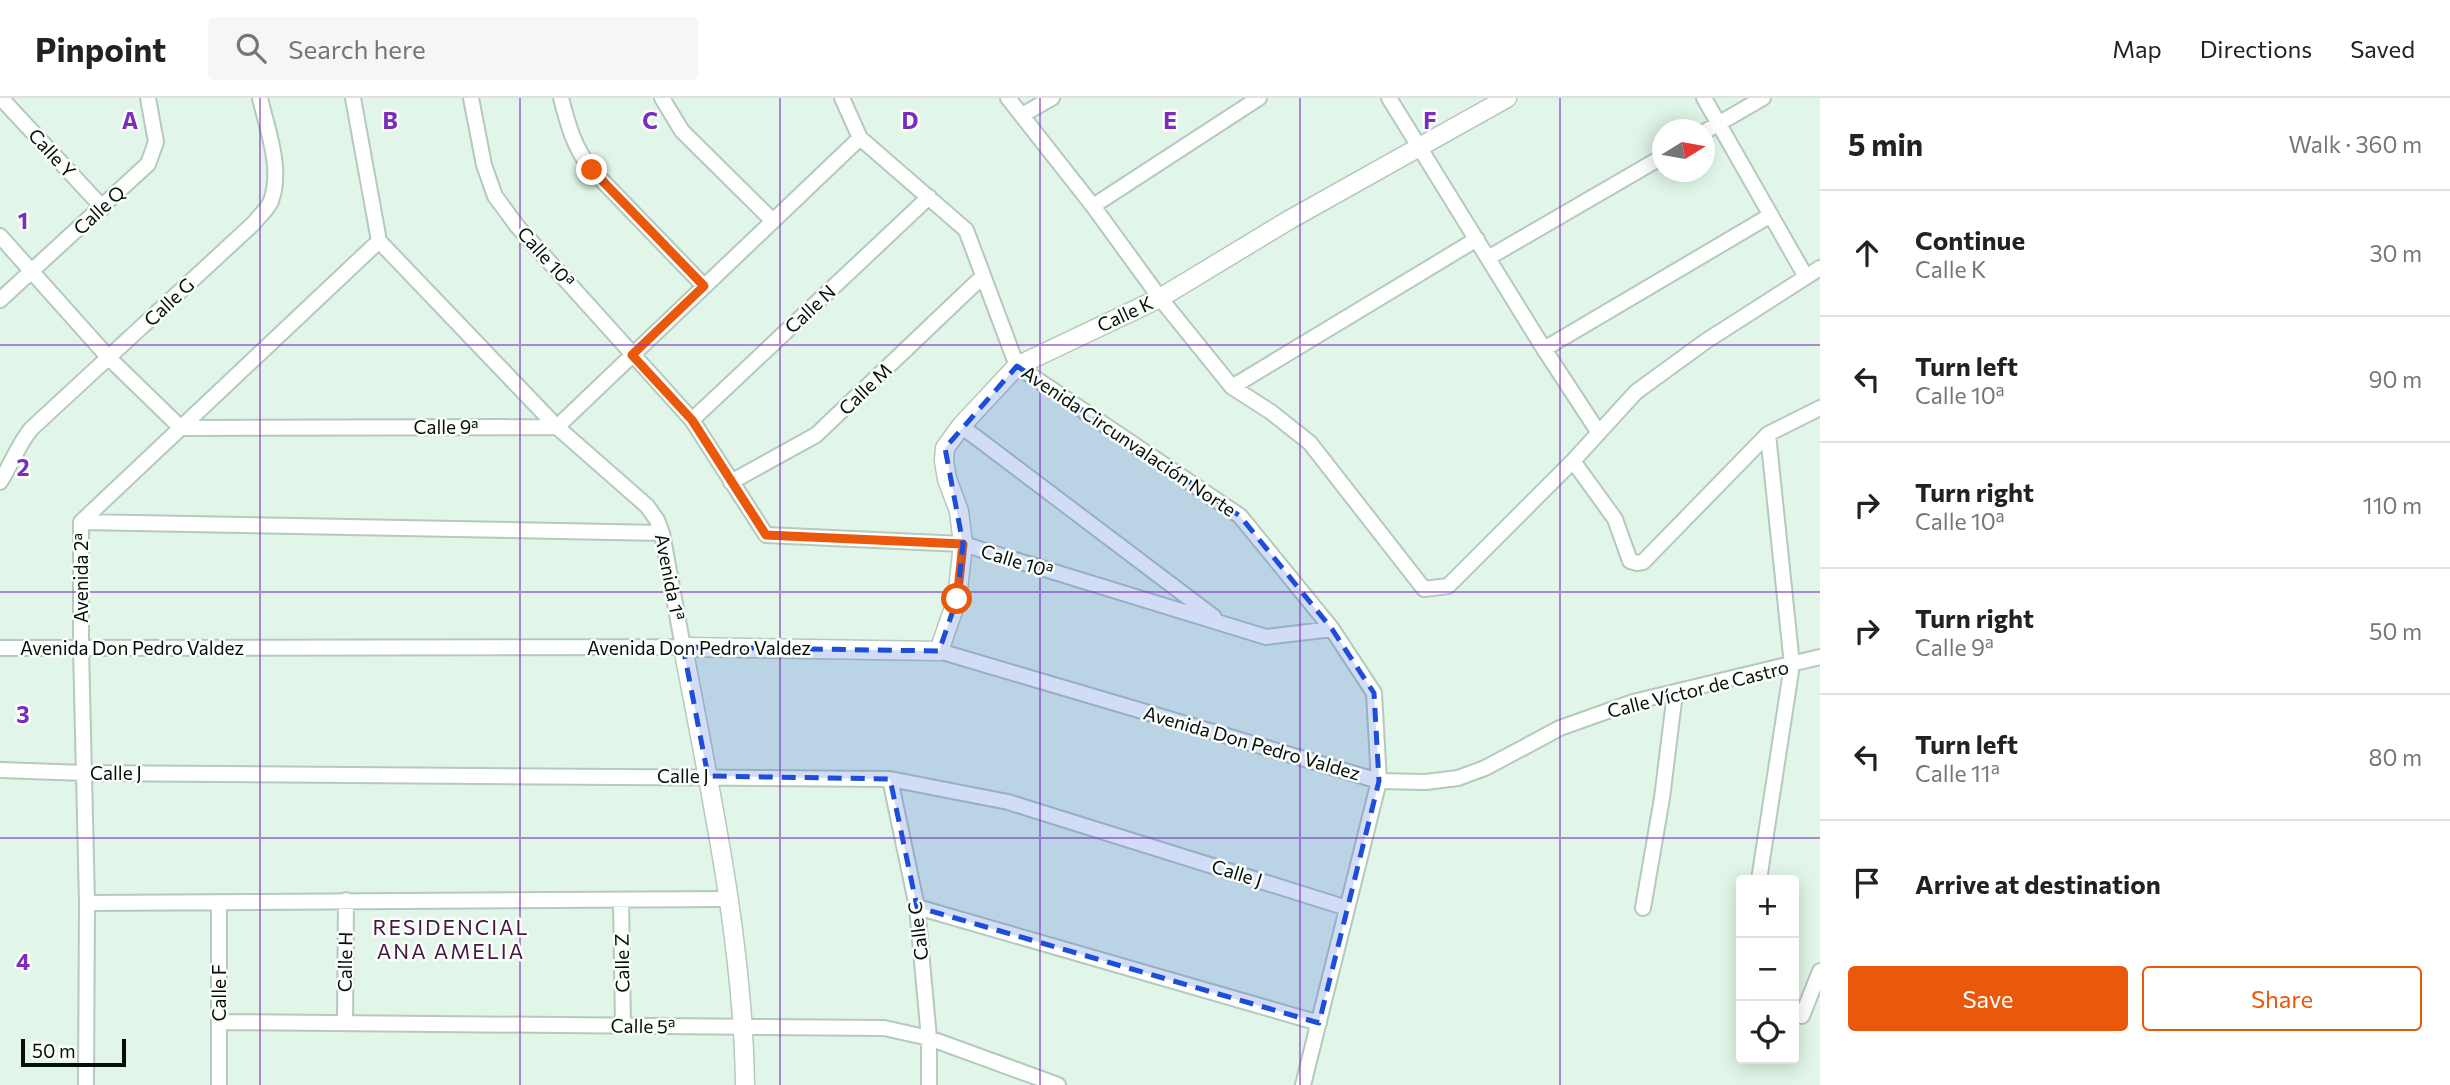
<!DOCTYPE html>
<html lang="en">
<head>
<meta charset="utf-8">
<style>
	:root { --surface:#fff; --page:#f6f6f6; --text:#222; --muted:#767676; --line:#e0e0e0; --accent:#ea580c }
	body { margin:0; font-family:Commissioner,sans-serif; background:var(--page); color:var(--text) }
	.controls { position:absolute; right:21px; bottom:21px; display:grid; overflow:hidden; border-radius:7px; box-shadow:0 4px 18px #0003 }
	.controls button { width:63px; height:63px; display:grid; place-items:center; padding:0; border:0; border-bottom:2px solid var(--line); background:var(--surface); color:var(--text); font:35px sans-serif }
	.compass { position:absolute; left:1652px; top:21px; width:63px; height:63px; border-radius:50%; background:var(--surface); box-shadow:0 4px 18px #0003; rotate:79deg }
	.scale { position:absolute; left:21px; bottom:18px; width:105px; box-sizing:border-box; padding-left:7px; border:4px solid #070e09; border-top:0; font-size:19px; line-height:24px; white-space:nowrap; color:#070e09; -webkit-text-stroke:5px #fafefb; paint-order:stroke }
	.stop { position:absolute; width:21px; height:21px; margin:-16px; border:5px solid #ea580c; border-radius:50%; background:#fff }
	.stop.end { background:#ea580c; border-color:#fff; box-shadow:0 2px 7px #0008 }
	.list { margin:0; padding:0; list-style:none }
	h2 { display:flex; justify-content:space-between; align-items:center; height:91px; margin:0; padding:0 28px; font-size:30px }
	h2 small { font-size:23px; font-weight:400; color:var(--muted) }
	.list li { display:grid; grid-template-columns:46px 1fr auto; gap:21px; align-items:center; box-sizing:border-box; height:126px; padding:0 28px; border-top:2px solid var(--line) }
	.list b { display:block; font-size:26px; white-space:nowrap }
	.list p { margin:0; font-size:23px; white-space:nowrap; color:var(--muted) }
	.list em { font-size:23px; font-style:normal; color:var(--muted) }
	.actions { display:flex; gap:14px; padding:21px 28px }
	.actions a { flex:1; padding:16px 0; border:2px solid var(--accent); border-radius:7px; text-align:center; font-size:24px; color:var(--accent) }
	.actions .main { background:var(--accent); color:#fff }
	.icon { flex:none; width:38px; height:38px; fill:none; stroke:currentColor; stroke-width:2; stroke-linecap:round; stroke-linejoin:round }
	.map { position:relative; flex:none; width:1820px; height:987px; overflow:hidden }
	header { display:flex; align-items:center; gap:42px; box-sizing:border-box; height:98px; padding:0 35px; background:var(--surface); border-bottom:2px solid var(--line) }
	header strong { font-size:33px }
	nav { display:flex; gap:38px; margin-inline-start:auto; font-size:24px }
	.search { width:490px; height:63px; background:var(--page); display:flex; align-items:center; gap:18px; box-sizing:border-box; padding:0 24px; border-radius:7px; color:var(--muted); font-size:26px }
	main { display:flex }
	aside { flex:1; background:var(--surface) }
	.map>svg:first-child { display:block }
</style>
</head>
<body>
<header>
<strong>Pinpoint</strong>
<div class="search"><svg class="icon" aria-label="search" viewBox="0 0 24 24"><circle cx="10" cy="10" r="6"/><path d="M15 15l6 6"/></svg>Search here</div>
<nav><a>Map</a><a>Directions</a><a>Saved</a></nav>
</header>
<main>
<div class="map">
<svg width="1820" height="987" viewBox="0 0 1820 987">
	<rect width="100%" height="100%" fill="#e1f6e9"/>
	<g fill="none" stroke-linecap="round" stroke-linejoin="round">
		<g stroke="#b5c9bc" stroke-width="18">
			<path id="minor" d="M1,0l102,110
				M471,0l13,67 11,31 22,30 175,194 74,115 197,9 303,93 66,-8
				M561,0c7,27 13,50 31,72l112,116
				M662,0l20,33 91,90
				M842,0l18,40 106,92 51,136 223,150 92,113 42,64 5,88 -76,304
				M1008,0l85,108
				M1259,0l-166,108 67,92 72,89 39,25 39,31 114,146 24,-3 125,-125 63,-69 70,-51 114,-73
				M1389,0l155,251 55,84
				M1704,0l102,179
				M1022,17l30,-17
				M1704,34l59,-34
				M0,138l109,122 72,70 376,-1 303,-289
				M1488,160l174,-101
				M0,202l148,-136 8,-22 -8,-44
				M1544,251l227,-134
				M1232,289l245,-148
				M692,322l237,-223
				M961,328l253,191
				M1573,363l42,58 15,42 7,2 6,-1 125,-128 52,-26
				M0,384c11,-17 18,-37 31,-53l223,-206c5,-7 14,-14 17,-22 12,-32 -4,-72 -11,-103
				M731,384l85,-47 167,-159
				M81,424l581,11
				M0,550l683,-1 -21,-114 -5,-13 -10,-14 -90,-79 -178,-186 -26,-143
				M939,553l440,130 47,1 32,-4 27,-10 75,-40 73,-26 187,-45
				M0,672l85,3 805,6 118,23 339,106
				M890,681l27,128 12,131v47
				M1759,782l33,-215 -24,-231
				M621,802l2,126
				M87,805l641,-4
				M917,809l402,116
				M1643,810l19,-110 13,-105
				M1802,918l18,-45
				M219,924l665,6 45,10 129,47
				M345,925l1,-123
				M86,987l1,-182 -6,-255v-126l298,-281
				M219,987v-183"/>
		</g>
		<g stroke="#b5c9bc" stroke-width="21">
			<path id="tertiary" d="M745,987c-2,-147 -35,-294 -62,-438l256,4 18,-52 6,-55 -4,-33 -12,-32 -3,-18 1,-13 16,-22 56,-60 143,-68 129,-78 218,-122"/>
		</g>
		<use href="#minor" stroke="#fff" stroke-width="14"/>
		<use href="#tertiary" stroke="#fff" stroke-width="18"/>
	</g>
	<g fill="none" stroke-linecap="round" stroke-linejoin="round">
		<path stroke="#ea580c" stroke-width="9" d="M592,72l112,116 -72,69 60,65 74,115 197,9 -6,55"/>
	</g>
	<path fill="#1d4ed8" fill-opacity="0.2" stroke="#1d4ed8" stroke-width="5" stroke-dasharray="14 9" stroke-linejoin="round" d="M1017,268l223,150 92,113 42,64 5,88 -60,242 -402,-116 -27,-128 -182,-3 -25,-129 256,4 18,-52 6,-55 -18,-96z"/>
	<path fill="none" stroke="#7b2cbf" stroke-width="2" stroke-opacity="0.55" d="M260,0v987M520,0v987M780,0v987M1040,0v987M1300,0v987M1560,0v987M0,247h1820M0,494h1820M0,740h1820"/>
	<g text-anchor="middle" stroke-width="5" stroke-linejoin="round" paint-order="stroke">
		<g font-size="19" fill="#070e09" stroke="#fafefb">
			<text transform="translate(52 55) rotate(47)" y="7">Calle Y</text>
			<text transform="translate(99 112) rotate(-43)" y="7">Calle Q</text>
			<text transform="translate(546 159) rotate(48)" y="7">Calle 10ª</text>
			<text transform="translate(169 204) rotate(-43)" y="7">Calle G</text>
			<text transform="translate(810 211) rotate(-43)" y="7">Calle N</text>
			<text transform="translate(1125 216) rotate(-25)" y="7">Calle K</text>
			<text transform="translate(865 291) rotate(-44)" y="7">Calle M</text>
			<text x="446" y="336">Calle 9ª</text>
			<text transform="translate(1129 343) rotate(34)" y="7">Avenida Circunvalación Norte</text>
			<text transform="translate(1017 463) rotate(17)" y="7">Calle 10ª</text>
			<text transform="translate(670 479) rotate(79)" y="7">Avenida 1ª</text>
			<text transform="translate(81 480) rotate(-90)" y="7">Avenida 2ª</text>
			<text x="132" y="557">Avenida Don Pedro Valdez</text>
			<text x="699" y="557">Avenida Don Pedro Valdez</text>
			<text transform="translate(1698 591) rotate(-14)" y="7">Calle Víctor de Castro</text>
			<text transform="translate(1252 645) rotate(16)" y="7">Avenida Don Pedro Valdez</text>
			<text x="116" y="682">Calle J</text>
			<text x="683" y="685">Calle J</text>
			<text transform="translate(1237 775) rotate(17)" y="7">Calle J</text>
			<text transform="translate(918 833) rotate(-97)" y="7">Calle C</text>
			<text transform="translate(345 864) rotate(-89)" y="7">Calle H</text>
			<text transform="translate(622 865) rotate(-91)" y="7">Calle Z</text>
			<text transform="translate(219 895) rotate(-90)" y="7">Calle F</text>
			<text transform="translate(643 928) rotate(1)" y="7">Calle 5ª</text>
		</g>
		<g font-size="21" letter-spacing="2" fill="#491746" stroke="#fafefb">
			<text x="451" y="837">RESIDENCIAL<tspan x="451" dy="24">ANA AMELIA</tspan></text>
		</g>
	</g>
	<g font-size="23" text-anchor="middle" font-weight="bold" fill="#7b2cbf" stroke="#fafefb" stroke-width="5" stroke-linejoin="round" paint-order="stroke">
		<text x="130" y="31">A</text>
		<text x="390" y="31">B</text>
		<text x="650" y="31">C</text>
		<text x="910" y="31">D</text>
		<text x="1170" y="31">E</text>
		<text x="1430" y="31">F</text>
		<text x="23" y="131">1</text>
		<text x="23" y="378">2</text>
		<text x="23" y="625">3</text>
		<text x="23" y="872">4</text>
	</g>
</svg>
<div class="controls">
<button>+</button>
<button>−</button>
<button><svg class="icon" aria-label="locate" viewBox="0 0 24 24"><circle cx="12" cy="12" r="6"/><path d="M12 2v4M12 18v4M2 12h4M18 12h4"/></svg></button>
</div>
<svg class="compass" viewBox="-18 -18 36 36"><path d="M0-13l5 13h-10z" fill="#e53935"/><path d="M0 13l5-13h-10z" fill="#767676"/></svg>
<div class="scale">50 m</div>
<div class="stop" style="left:957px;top:501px"></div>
<div class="stop end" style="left:592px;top:72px"></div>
</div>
<aside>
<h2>5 min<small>Walk · 360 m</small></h2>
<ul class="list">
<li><svg class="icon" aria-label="ahead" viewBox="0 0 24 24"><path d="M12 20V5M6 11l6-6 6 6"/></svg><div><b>Continue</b><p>Calle K</p></div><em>30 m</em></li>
<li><svg class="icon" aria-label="left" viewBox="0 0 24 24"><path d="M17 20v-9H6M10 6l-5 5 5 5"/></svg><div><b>Turn left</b><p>Calle 10ª</p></div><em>90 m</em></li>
<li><svg class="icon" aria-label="right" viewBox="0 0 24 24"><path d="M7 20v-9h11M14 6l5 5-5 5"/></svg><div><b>Turn right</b><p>Calle 10ª</p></div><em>110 m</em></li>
<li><svg class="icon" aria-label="right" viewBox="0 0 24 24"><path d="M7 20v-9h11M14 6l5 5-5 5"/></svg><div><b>Turn right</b><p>Calle 9ª</p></div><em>50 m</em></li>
<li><svg class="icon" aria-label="left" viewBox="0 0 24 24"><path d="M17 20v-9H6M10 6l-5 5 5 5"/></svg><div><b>Turn left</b><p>Calle 11ª</p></div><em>80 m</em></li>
<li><svg class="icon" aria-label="arrive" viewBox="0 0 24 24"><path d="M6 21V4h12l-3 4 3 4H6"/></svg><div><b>Arrive at destination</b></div></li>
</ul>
<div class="actions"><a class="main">Save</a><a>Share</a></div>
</aside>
</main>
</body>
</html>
